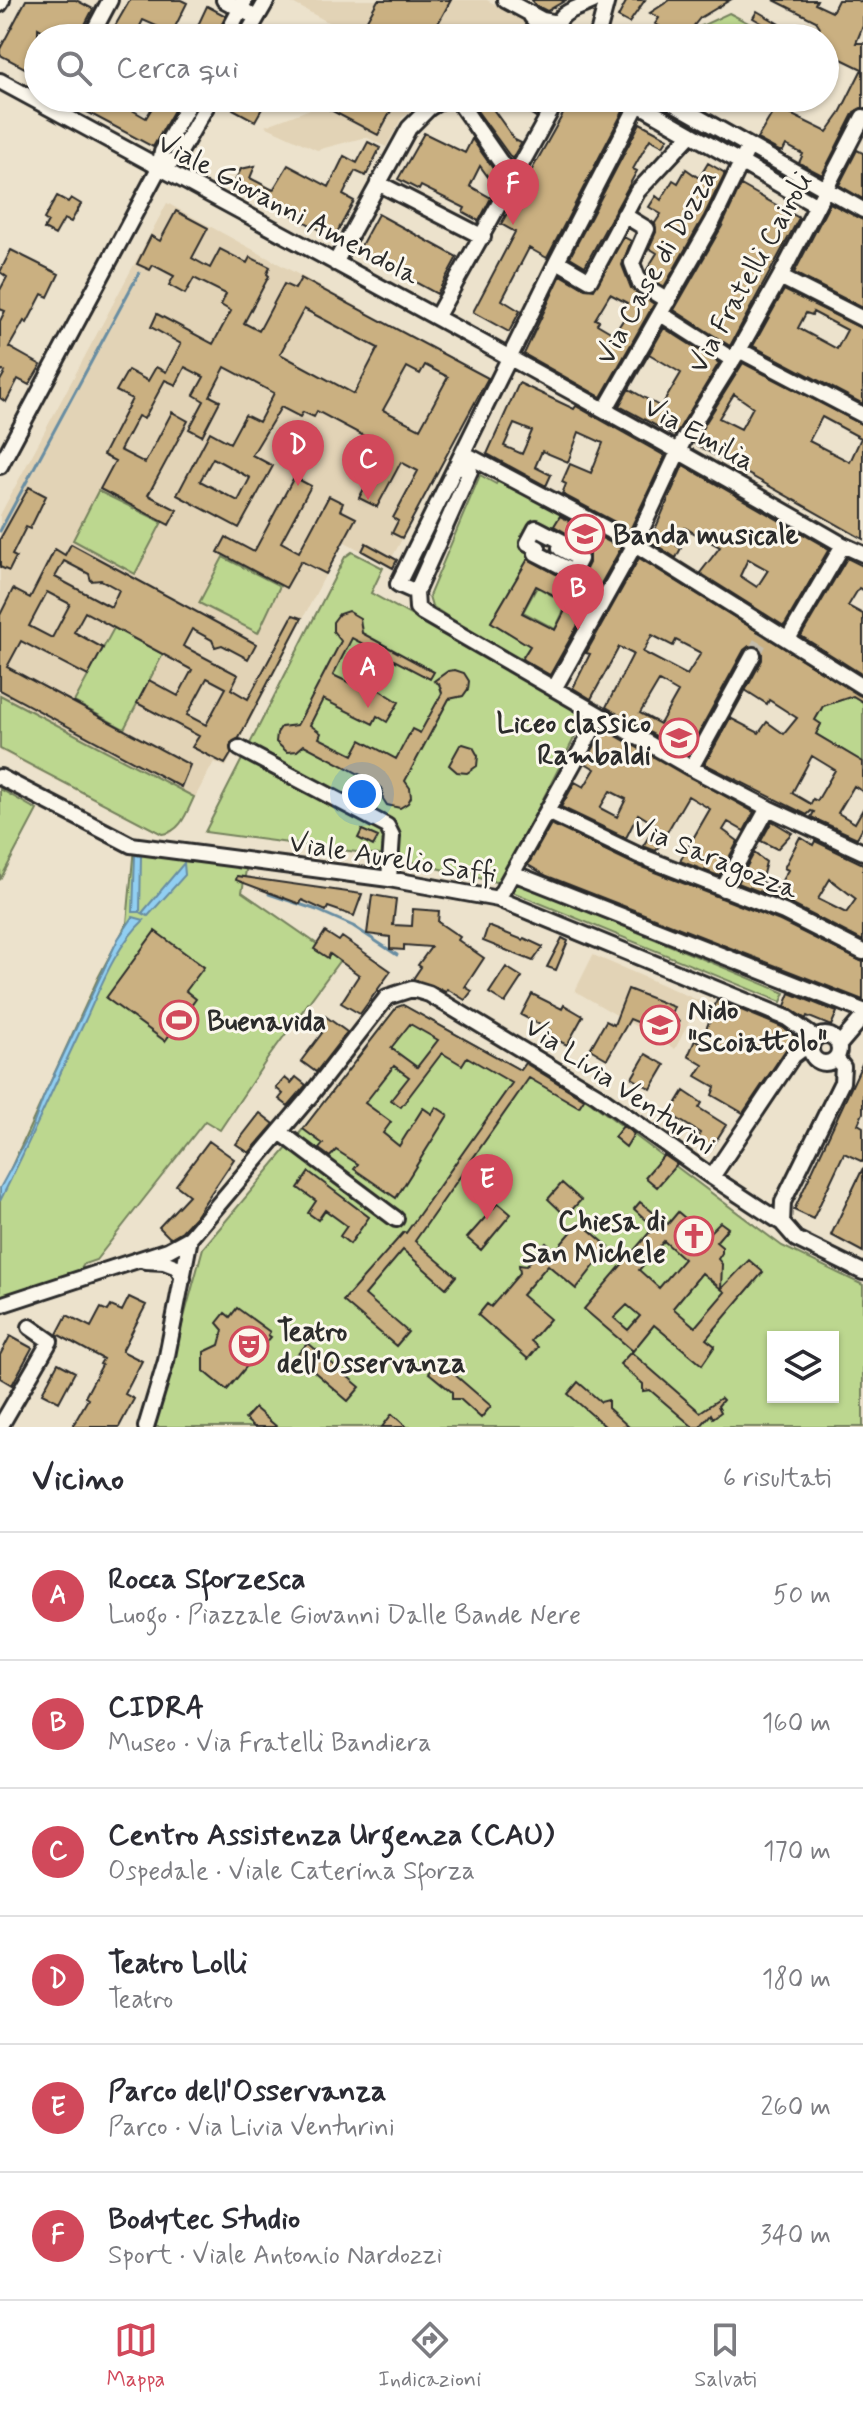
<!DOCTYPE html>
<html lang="it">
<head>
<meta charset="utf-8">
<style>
	:root { --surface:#fff; --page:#f2f2f3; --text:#2b2b33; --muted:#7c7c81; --line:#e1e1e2; --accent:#d1495b }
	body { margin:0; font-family:Mynerve,sans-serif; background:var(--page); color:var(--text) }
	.controls { position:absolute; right:24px; bottom:24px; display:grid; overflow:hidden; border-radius:0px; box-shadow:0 2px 6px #0004 }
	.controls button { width:72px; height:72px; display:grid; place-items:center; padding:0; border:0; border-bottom:2px solid var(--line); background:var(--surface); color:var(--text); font:40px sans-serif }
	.you { position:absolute; left:362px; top:794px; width:28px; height:28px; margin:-20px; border:6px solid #fff; border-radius:50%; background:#1a73e8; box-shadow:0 0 0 12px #1a73e833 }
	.badge { display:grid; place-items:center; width:52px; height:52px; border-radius:50%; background:var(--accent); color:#fff; font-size:26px; font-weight:700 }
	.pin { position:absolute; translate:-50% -66px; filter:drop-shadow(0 2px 4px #0008) }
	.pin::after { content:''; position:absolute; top:42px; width:28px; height:24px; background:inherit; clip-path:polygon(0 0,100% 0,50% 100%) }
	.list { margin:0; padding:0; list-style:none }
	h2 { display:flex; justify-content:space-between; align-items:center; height:104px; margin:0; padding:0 32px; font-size:34px }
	h2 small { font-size:26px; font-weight:400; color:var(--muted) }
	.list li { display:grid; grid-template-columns:52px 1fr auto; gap:24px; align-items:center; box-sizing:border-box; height:128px; padding:0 32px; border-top:2px solid var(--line) }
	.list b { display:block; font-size:30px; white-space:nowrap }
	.list p { margin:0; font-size:26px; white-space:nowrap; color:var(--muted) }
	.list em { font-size:26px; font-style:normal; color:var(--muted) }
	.icon { flex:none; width:44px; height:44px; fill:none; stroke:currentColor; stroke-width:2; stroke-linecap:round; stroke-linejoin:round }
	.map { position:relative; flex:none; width:863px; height:1427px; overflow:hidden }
	.search { position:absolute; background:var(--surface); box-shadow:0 2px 6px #0004; left:24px; right:24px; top:24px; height:88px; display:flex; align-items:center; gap:20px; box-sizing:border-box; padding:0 28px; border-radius:44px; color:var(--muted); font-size:30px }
	.sheet { height:872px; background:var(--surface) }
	nav { display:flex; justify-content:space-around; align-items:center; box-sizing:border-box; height:112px; border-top:2px solid var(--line); background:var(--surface); font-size:22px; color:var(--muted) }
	nav a { display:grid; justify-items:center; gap:4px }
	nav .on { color:var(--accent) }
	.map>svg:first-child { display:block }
</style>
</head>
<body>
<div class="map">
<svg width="863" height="1427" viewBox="0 0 863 1427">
	<rect width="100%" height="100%" fill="#ece2cc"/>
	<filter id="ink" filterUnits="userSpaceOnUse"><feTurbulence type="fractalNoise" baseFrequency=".0125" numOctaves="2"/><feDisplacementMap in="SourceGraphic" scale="16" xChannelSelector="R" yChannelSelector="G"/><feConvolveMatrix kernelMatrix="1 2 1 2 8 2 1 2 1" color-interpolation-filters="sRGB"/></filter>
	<g filter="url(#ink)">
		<path fill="#e2d3b6" d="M287,0h200l48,25 -18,13h-166l1,-3z
			M318,98h113l-29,20 -16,29 -20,-10 -49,13 -52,-24 48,-18z
			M167,203l322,175 -101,187 -45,-24 -117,226 -12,-5 -35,65 -9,7 -8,1 -162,-84v-236z
			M593,955l107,46 -25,48 -100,-58z"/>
		<path fill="#bcd78f" stroke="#74815d" stroke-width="2" fill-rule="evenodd" d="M729,13l48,25h-87l7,-10z
			M752,150l64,37 -7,12 -64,-37z
			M480,475l16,9 5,-9 63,34 -14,25 -18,18 -41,70 39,24 -12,18 -86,-58 -3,-10z
			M98,491l64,31 -27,52 -62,-34z
			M352,552l31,16 -12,25 216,120 -87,170 -113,-27 -182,-24 140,-275z
			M223,557l57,29 -22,47 -59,-30z
			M537,587l30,17 -12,25 -32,-17z
			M114,628l49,26 -39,75 -50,-27z
			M0,695l194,102c-7,15 -13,35 -32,37l-162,-85z
			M853,696l10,6v60l-47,-28 5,-10 -6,-4 8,-14z
			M0,789l37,21 -37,70z
			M134,847l52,13 61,5 -5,27 98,68 -72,98 -48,72 -15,-9 -109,139 -12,4 -16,26 -68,17v-115l98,-214 29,-55z
			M514,881l271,112 -4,9 -271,-111z
			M403,1005l117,65 6,-8 59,36 197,148 81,39v142h-709l49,-179 100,-119 94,-122zM773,1337h60v60h-60z"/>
		<path fill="#91cff2" stroke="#688da2" stroke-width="2" d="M135,855l6,1 -1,56h-7z
			M184,863l1,12 -37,41 -6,-3z
			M133,917l11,3c-29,27 -43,66 -59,101 -29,60 -55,121 -85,180v-13l30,-55 14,-37 74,-157z"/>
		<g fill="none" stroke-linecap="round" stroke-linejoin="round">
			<path stroke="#688da2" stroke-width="3" d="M0,531l139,-258
				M269,894l48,16 36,16 44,29"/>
		</g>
		<path fill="#cab081" stroke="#2b2b2b" stroke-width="2" fill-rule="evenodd" d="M26,0h50l17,9 -15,29h-22l-18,-10v47l-38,-20v-6z
			M130,0h51l6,3 -15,30 -29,-13 -9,18h-26z
			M378,0h73l-21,38h-73z
			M532,0h34l-19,11 -12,-6z
			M627,0h18l-16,23 -11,-6z
			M670,0h60l-30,18 -16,20h-21l5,-7 -13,-7 4,-6 -9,-5z
			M774,0h43l-2,4 17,8 6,-12h19l6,3v23l-7,17h7v64l-9,5 -32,63 -23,-12 4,-9 -17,-9 -3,6h-4l-22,-12 19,-32 51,25 12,-17 23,-46 -37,-18v-13h-10l5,-11 -4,-6z
			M207,6l19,10 -11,22h-23z
			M757,11l24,14 -4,7 -24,-14z
			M61,98h50l35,20 12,-20h23l-28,49z
			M239,98h29l-13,23 -22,-12z
			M325,98h73l-20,37 -57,-30z
			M474,98h11l30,42 6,3 -9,16 -42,-58z
			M532,98h15l-11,19 -11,-7z
			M572,98h58l-83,160 -18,-10 -27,52 18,11 -11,21 -36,-20 42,-80 -14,-8 9,-16 2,1 -1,-2z
			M640,123l28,15 -5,8 -13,-7 -17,30 4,2 -52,95 -15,-9z
			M424,133l41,20 7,-14 29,41 -5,8 -16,-22 -10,20 21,12 -12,23 -16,-9 2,-4 -44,-22 -2,4 -21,-11z
			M368,142l12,6 -14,28 -11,-5 -12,24 11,6 -20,37 -100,-55 7,-14 14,-3 -5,12 23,12 15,-25 41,22 15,-31 13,7z
			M857,150l6,3v46l-24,-14z
			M708,163l17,10 -21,43 -40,71 -16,-10 -2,-6 11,-18 -8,-5 7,-16 -1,-9 6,-9 -12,-7 7,-11 5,4 12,-20 5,3 8,-14 13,9z
			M741,185l58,33 -69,128 -56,-36 48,-84z
			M57,196l11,6 3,-4 10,6 -10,18 -7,-3 -9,16 -11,-6 4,-7 -4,-3z
			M830,203l33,17v88l-69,-35z
			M176,211l32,17 -16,30 18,10 10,-19 27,14 3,-6 20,10 -3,7 2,2 -25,47 15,8 25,-47 11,5 6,-11 187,100 -86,160 -10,-5 6,-12 -5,-3 25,-47 -17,-9 -24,45 -18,-9 21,-39 -4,-2 5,-12 -64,-34 -3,6 -11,-5 -3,5 -19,-10 -29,48 21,11 -34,62 -62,-33 33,-63 20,11 15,-28 14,7 15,-29 -49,-26 -15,29 10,5 -18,35 -13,-7 15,-28 -10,-6 10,-18 -19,-10 -9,18 -11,-5 -21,39 -6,-3 -18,34 25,13 27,-51 16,9 -40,74 29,15 -8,15 -69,-36 15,-28 -12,-6 29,-56 -16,-8 12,-21 20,11 8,-14 10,5 15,-28 -30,-17 6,-13 56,30 18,-33 -10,-6 5,-11 -32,-16 -9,16 -16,-9 5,-9 -21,-11 -3,5 -13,-6 14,-28 9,5zM304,309l74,39 -24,46 -74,-40zM425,365l23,12 -28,52 -37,-19 24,-43 13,7zM213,458l37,20 -12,23 -38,-20z
			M378,214l79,43 -20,37 -79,-43z
			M624,237l7,4 -9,24 9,23 23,16 -53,93 -77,-43 37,-79 24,14 9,1zM610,294l17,9 -7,11 5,3 -11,17 -17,-10 2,-3 -4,-2z
			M11,250l48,24 -11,23 -6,-3 -15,29 -3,-2 -15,26 32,18 -12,20 -11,-6 -12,23 -6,-4v-17l5,-9 -5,-3v-48l5,-10 -5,-2v-19l7,-13 -7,-5z
			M784,290l79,39v75l-110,-58zM813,312l34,18 -10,19 -39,-21 8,-15 6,2z
			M664,328l55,35 -44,73 -56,-30zM649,354l32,19 -20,34 -32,-18z
			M743,363l120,62v114l-170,-96zM734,394l19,13 -12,22 -22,-11zM822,417l39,21 -11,24 -41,-21z
			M519,383l55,26 2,-3 89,50 -35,74 -68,-36 4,-10 -4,-2 8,-18 21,9 12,-30 -24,-11 -11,30 -26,-11 -7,16 16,8 -5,11 -59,-32zM514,424l18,7 -10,23 -18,-8z
			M683,465l146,84 -45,77 -84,-53 20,-26 -35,-19 -8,18 4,2 -5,10 -26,-17zM748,559l20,11 -11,17 -17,-11z
			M294,477l17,9 -30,56 18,10 30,-56 14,7 -3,7 16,8 -30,56 -25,-13 -15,27 -68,-36 8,-15 28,15z
			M29,487l17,9 -16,33 -4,-2 -14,28 4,2 -7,14 -9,-4v-28z
			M560,516l61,32 -71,127 -28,-16 8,-13 -39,-24 37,-63 41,22h9l4,-4 7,-14v-9l-16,-10 -5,-10 -14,-8zM536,586l33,17 -14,27 -33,-17z
			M366,543l31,17 -4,8 -31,-17z
			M71,544l185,100 -8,15 -26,-14 -7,2 -3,-7 -20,-11 -9,17 55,29 -7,14 17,10 45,-84 9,3 -63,120 -8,5v11l-6,10 -33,-17 7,-11 -62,-33 12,-23 29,16 14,-26 -107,-58 -11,20 29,16 -15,28 -67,-35 -14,26 183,98 -9,22 -181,-97v-75l13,-26 17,9 25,-49 10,6zM64,561l25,13 2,7 10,-1 18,10 -8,17 -56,-30zM47,592l23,12 -18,34 -23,-12zM207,678l19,10 -20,37 -19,-10z
			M639,558l224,139v5l-10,-6 -30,10 -8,14 6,4 -5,10 47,28v30l-9,-6 -16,27 17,10 8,-14v18l-6,11 -46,-21 3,-5 -3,-1 -4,4 -102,-51 57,-104v-9l-5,-5h-8l-5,4 -57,104 -81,-47 27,-53 -14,-7 -28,52 -18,-11 17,-34 -4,-1zM652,635l21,11 3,-6 25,13 -14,22 -44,-23zM659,681l19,11 -18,32 -20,-11zM745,690l22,14 2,-4 28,18 -13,16 -17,-12 -8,11 -29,-15zM812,756l23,14 -18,31 -4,-2 -2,5 -19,-11z
			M847,558l16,8v24l-4,-2 -11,18 15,8v61l-62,-39z
			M348,611l12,7 2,15 72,39 -4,7 -78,-41 -19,37 42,20 3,-6 21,13 -12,20 -10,-6 -4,8 -50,-25 -13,26 11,8 -2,5 34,17 8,-15 35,19 16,-30 8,4 22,-40 -3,-9 -5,-3 14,-10 7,-1 9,3 5,8 -1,8 -5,7 -14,3 -44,82 5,7 1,9 -3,6 -8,5 -13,-3 -4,-6 -1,-11 -21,-13 -57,-30 -7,6 -10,1 -11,-10 1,-9 4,-6 16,-2 4,-7 40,-77 -8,-10v-9l6,-8z
			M604,729l150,83 -10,19 -16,-9 -5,8 15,11 -19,35 -39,-15 30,-52 -22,-13 -32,55 -13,-5 13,-21 -18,-11 -12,24 -65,-31 14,-25 9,5 11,-18 -10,-6zM610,791l16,8 -9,18 -17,-9z
			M463,744l10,3 5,9 -1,10 -10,7 -10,-1 -8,-7 11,-20z
			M772,821l20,12 -15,16 -16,-8z
			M551,824l83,40 146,57 83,41v38l-316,-124 -19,-11z
			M362,830l16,7 -5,9 -15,-8z
			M800,837l13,8 2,-4 48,23v77l-74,-38 -51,-20 16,-30 12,9 -5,20 16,7 11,-19 -4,-2zM830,879l26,20 -10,14 -28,-14z
			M237,876l125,18 -8,22 -26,-9 -2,4 -24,-11 -2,4 -64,-24z
			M372,895l24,4 -3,26 19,1 1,-17 26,2 -1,11 22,15 -2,3 26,18 -19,29 7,4 -7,9 -18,-11 -2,3 -13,-7 -19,-6 8,-12 -3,-2 13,-18 -27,-2v5l-14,-1v-12l-23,-3z
			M488,926l35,14 1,-2 19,9 -10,14 -50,-20z
			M155,931l49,36 -18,24 10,8 -31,42 -59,-43z
			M325,932l14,9 3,-4 49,34 -31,43 -19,-11 18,-28 -29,-21 -2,4 -14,-9z
			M562,938l6,3 -12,29 -9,-3z
			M506,967l16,10 -17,26 -16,-10z
			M628,989l46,18 -4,10 9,4 -5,13 -4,-2 -2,5 -12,-4 1,-3 -27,-11 -23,40 -17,-10 16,-28 8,4z
			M790,993l47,19 -6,14 -24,-10 -1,3 -21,-13z
			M532,994l30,15 2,-4 19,11 -16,29 -20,-10 3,-5 -29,-15z
			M717,1000l65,27 13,9 -52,77 -31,-18 3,-8 -19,-11 7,-11 -15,-9 7,-16 6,3z
			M403,1005l117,65 5,-7 59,36 -5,8 -50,-29 -114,163 41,35 -10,12 -43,-38 -38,45 43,37 -12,14 -53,-45 61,-69 2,1 106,-150 -45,-26 -5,8 -20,-12 -41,54 -10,-7 18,-23 -15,-11 -29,37 26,19 -8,11 16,13 24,-38 9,6 4,-7 12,8 -52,83 -42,-29 4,-5 -22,-14 -6,7 -11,-8 4,-5 -20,-15 94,-122zM410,1024l28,16 -21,27 -26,-19z
			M325,1016l22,16 -31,40 -15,-11 21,-28 -6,-4z
			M646,1054l19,11 -14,24 -19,-11z
			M863,1062v51l-5,11 5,3v35l-19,-9 -31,66 -19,-9z
			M296,1077l10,8 -18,21 -9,-7 4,-5 -7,-6 9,-10 6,5z
			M684,1091l18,12 -3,5 27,17 -14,22 -14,-10 2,-4 -30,-19z
			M260,1113l14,11 -25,29 -13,-9z
			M623,1126l11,8 -8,13 -12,-10z
			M209,1141l25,18 -39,58 -13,14 -12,7 -11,-11 30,-32 -13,-10z
			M664,1155l13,9 -20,23 -12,-10z
			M863,1168v84l-32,-17z
			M309,1172l60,45 -19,27 -10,-8 7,-10 -22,-16 -7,10 -10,-7 8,-12 -18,-13z
			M562,1183l19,17 -15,16 -18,-17z
			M640,1202l28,22 10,-12 28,24 14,-14 8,6 -12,14 6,5v6l-4,6 4,5 -1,25 -19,-16 -29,35 22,19 30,-35 -4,-3 28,-29 14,12 -57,67 9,7 -13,19 -48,-40 -21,26 -49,-42 70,-82 -20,-18zM664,1241l20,18 -25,29 -20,-18zM627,1305l13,11 -12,14 -14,-12z
			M498,1203l13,11 -30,36 -14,-12z
			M580,1222l29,25 -33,42 -28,-24 -26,30 28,24 -19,22 7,6 -10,12 -50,-44 9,-11 4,3 29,-34 -1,-8 7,1 20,-23 9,8z
			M129,1297l17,8 -24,46 20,10 -17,33 9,5 -15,28h-47l16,-28 -3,-2 17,-32 -2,-1 3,-5 -46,-25 10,-19 24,12 10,-19 7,3 3,-5 11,5z
			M237,1308l33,24 -2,3 3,2 -44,53 -23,-19v-19l15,-7 4,-15 -6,-7 8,-10 5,4z
			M10,1336l22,12 -20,37 -12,-7v-23z
			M308,1343l52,44 -12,14 -52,-45z
			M631,1352l69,60 21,-14 2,2 -5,6 3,6 -8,6 -2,-4 -11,13h-7l-43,-37 -7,1v-7l-23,-20z
			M439,1361l52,45 -10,12 -21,-19h-8v-7l-23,-19z
			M58,1363l17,9 -16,30 -17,-9z
			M578,1382l23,20 7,-2v8l21,19h-23l-38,-33z
			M255,1408l22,19h-23l-9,-8z
			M392,1414l15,13h-25z"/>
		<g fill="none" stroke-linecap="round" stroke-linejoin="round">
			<path stroke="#c5bdac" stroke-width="14" stroke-dasharray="14 7" stroke-linecap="butt" d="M753,655l14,-25"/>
			<g stroke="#2b2b2b" stroke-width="20">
				<path id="minor" d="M224,0l24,13
					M505,0l37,20 16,3
					M0,4l2,-4
					M531,16l7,9 3,13
					M90,38l20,-38
					M225,38l20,-38
					M245,38l22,-38
					M559,38c-8,-28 19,-28 36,-38
					M597,38l10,-38
					M0,81c282,153 566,304 843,464l20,9
					M456,98l57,82
					M664,98l199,112
					M159,168l17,-9 35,-61
					M378,183l105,54
					M817,206l-179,-102 -81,157 -159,323 18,8 1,16 6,5 268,155 77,40 95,44
					M624,215l23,14 -15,34 8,21 28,17
					M557,261l33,19 47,-88 54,-58
					M335,263l74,-135 20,-20 16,-10
					M780,277l83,42
					M661,314l72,46
					M437,316l121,-218
					M739,350l124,65
					M605,410l108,-189 36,-75
					M463,453l172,91 228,143
					M0,466l159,-298 3,-16 30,-54
					M536,528l27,14 -3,6 20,11 -7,13 -37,-19 2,-5 -10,-5z
					M416,592l54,-121 -13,-7
					M788,639l55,-94
					M554,689l81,-145 51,-109 53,-85 41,-73 83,-160
					M239,748l148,78 5,10 -3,43
					M691,768l62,-113
					M0,777l131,68 258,34 109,20 289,119 28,20
					M548,812l90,43 146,57 79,40
					M513,873l350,138
					M723,889l45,-81
					M498,899l102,-183
					M811 1049a14 14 0 1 1 28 0a14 14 0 1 1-28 0Z
					M839,1045l24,-28
					M280,1132l116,87
					M712,1177l81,-121 8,-6 10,-3
					M782,1223l1,-21 59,-120 1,-15 -7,-9
					M145,1261l19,1 13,5 6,11
					M0,1305l168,-55 22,-12 120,-142 77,-99 25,-8 17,5 168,101 115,82 70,46 14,16 67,33
					M0,1427l50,-86 -20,-14
					M146,1427l20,-66 24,-123"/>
			</g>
			<use href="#minor" stroke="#fbf7ec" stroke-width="14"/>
		</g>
	</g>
	<defs>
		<g id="school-ring" transform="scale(2)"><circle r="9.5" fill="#fbf7ec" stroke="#d1495b" stroke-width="1.5"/><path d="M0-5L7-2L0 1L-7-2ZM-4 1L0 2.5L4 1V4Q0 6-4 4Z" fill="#d1495b"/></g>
		<g id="stadium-ring" transform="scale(2)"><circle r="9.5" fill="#fbf7ec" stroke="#d1495b" stroke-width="1.5"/><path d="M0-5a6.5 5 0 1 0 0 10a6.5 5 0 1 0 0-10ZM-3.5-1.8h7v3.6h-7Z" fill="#d1495b"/></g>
		<g id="church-ring" transform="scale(2)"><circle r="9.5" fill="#fbf7ec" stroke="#d1495b" stroke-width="1.5"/><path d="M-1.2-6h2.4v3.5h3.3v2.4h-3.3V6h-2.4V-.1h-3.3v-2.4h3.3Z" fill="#d1495b"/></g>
		<g id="theatre-ring" transform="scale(2)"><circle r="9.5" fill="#fbf7ec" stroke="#d1495b" stroke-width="1.5"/><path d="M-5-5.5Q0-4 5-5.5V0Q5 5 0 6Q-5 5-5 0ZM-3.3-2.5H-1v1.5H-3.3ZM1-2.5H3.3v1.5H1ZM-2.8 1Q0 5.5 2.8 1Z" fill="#d1495b"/></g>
	</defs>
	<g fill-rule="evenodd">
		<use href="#school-ring" x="585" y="534"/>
		<use href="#school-ring" x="679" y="738"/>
		<use href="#stadium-ring" x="179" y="1020"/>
		<use href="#school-ring" x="660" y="1025"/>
		<use href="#church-ring" x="694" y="1236"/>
		<use href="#theatre-ring" x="249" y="1346"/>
	</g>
	<g text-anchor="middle" stroke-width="6" stroke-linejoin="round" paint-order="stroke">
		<g font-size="28" fill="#2b2b2b" stroke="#fbf7ec">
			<text transform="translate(289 208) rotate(28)" y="10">Viale Giovanni Amendola</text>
			<text transform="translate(655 266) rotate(-61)" y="10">Via Case di Dozza</text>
			<text transform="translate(749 272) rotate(-61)" y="10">Via Fratelli Cairoli</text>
			<text transform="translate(700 433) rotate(29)" y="10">Via Emilia</text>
			<text transform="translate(393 857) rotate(9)" y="10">Viale Aurelio Saffi</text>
			<text transform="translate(716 857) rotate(22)" y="10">Via Saragozza</text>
			<text transform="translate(621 1085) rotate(34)" y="10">Via Livia Venturini</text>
		</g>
		<g font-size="28" font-weight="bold" fill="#2b2b2b" stroke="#fbf7ec" text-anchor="start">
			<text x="613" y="544">Banda musicale</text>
			<text x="651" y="732" text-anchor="end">Liceo classico<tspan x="651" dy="32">Rambaldi</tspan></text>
			<text x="688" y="1019">Nido<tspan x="688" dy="32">"Scoiattolo"</tspan></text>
			<text x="207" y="1030">Buenavida</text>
			<text x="666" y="1230" text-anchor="end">Chiesa di<tspan x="666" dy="32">San Michele</tspan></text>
			<text x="277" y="1340">Teatro<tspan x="277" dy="32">dell'Osservanza</tspan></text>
		</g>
	</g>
</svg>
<div class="controls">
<button><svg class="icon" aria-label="layers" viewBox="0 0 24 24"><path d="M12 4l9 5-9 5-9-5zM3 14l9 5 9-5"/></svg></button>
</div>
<div class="you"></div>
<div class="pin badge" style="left:368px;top:708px">A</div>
<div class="pin badge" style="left:578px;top:630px">B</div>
<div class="pin badge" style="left:368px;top:500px">C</div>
<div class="pin badge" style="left:298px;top:486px">D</div>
<div class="pin badge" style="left:487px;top:1220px">E</div>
<div class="pin badge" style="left:513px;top:225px">F</div>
<div class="search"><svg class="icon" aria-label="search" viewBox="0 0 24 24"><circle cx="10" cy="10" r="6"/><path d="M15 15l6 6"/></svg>Cerca qui</div>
</div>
<section class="sheet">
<h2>Vicino<small>6 risultati</small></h2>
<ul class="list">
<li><span class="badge">A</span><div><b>Rocca Sforzesca</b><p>Luogo · Piazzale Giovanni Dalle Bande Nere</p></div><em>50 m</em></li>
<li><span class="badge">B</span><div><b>CIDRA</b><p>Museo · Via Fratelli Bandiera</p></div><em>160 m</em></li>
<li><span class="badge">C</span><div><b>Centro Assistenza Urgenza (CAU)</b><p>Ospedale · Viale Caterina Sforza</p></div><em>170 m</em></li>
<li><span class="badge">D</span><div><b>Teatro Lolli</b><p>Teatro</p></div><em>180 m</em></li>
<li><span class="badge">E</span><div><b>Parco dell'Osservanza</b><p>Parco · Via Livia Venturini</p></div><em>260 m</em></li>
<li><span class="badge">F</span><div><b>Bodytec Studio</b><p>Sport · Viale Antonio Nardozzi</p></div><em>340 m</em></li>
</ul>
</section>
<nav>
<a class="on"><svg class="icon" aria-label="map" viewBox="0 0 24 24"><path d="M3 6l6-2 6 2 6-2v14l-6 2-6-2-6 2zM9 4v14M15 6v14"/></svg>Mappa</a>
<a><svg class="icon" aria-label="directions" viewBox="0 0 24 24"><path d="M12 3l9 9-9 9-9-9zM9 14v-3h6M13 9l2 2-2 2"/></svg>Indicazioni</a>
<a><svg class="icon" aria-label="saved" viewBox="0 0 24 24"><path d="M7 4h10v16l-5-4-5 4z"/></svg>Salvati</a>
</nav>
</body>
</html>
